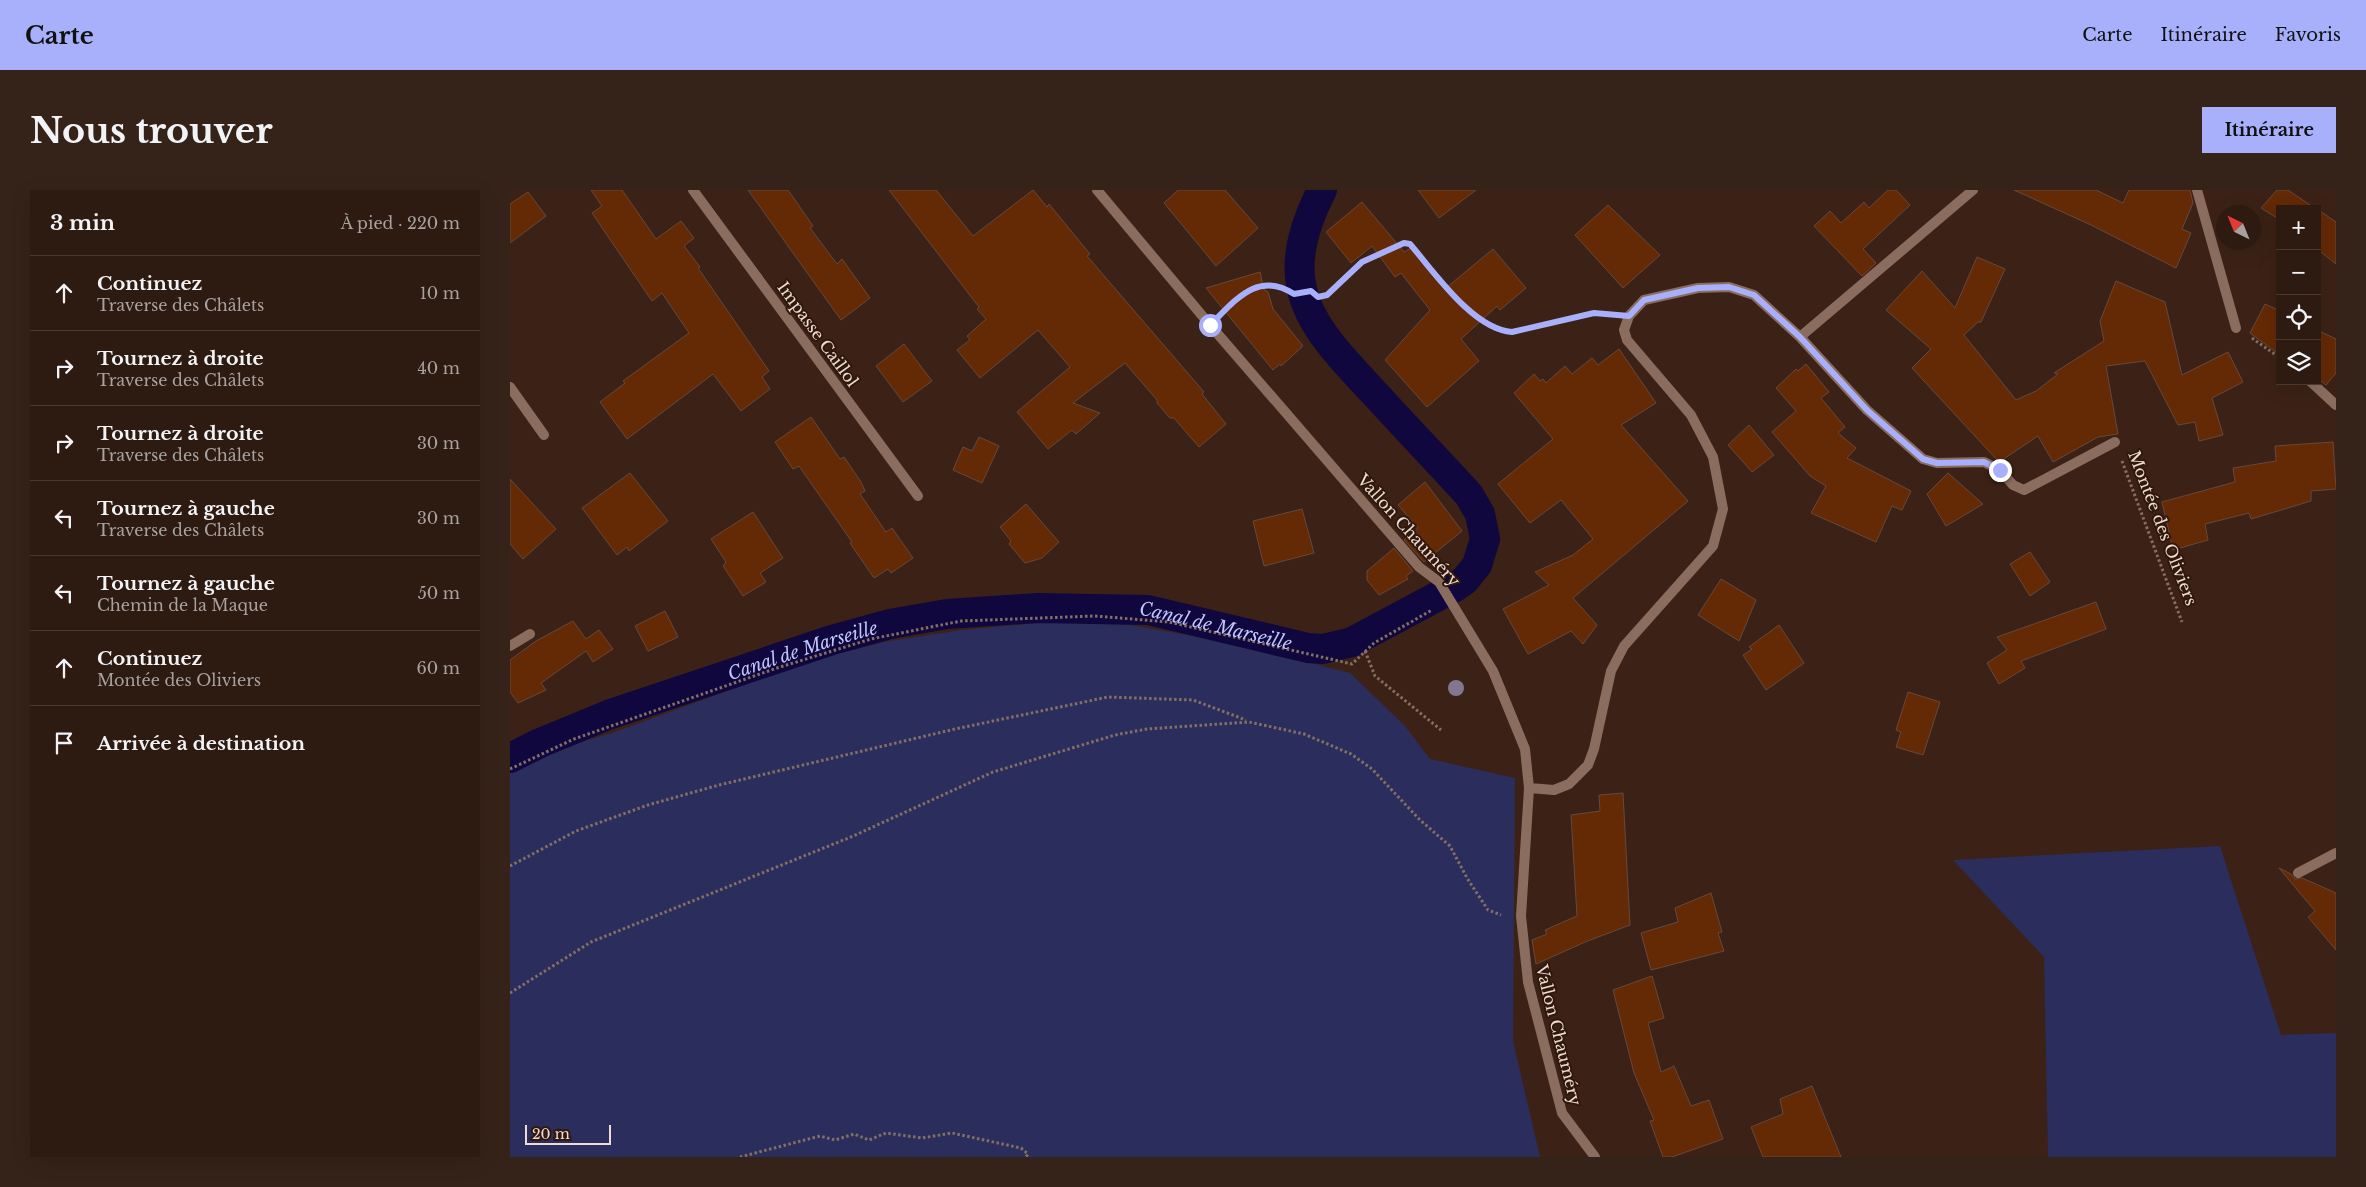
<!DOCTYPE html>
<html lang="fr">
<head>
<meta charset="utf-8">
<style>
	:root { --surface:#2d1a10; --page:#352319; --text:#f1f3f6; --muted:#a7a19f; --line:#483830; --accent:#a8b0fc }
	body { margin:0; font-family:"Libre Baskerville",serif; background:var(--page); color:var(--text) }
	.controls { position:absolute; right:15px; top:15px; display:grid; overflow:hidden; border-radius:0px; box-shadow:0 5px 20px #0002 }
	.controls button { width:45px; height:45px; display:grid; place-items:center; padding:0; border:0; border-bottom:1px solid var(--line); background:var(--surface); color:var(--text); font:25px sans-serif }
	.compass { position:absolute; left:1706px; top:15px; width:45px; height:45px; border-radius:50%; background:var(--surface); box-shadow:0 5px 20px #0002; rotate:317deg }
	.scale { position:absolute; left:15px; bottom:12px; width:86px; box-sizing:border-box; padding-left:5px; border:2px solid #eddcd3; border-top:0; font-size:14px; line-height:18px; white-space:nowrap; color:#eddcd3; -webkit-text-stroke:4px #31180c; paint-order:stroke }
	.stop { position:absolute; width:15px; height:15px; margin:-11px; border:4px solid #a8b0fc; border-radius:50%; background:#fff }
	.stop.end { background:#a8b0fc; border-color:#fff; box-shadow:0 1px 5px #0008 }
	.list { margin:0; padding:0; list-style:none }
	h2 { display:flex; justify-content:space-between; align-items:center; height:65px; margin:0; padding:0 20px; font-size:21px }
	h2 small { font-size:16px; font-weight:400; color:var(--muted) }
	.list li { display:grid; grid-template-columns:32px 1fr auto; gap:15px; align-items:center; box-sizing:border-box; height:75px; padding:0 20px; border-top:1px solid var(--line) }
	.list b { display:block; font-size:19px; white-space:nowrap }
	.list p { margin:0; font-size:16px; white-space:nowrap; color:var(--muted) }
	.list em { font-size:16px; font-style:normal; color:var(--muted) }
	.icon { flex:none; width:28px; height:28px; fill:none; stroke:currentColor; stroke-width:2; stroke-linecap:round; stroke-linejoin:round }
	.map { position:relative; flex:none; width:1826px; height:967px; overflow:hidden; border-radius:0px }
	header { display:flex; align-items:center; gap:30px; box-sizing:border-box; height:70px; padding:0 25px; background:var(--accent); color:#111 }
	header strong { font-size:24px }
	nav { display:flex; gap:28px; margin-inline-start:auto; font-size:18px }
	.intro { display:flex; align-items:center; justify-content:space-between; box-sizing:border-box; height:120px; padding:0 30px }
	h1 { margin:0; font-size:35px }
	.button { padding:12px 22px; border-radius:0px; background:var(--accent); color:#111; font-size:18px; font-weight:700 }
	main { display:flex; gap:30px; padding:0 30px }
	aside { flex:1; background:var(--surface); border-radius:0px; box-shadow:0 5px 20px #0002 }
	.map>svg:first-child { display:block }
</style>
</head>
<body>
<header>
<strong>Carte</strong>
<nav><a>Carte</a><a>Itinéraire</a><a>Favoris</a></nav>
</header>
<div class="intro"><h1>Nous trouver</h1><a class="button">Itinéraire</a></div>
<main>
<aside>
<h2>3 min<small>À pied · 220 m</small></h2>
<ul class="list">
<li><svg class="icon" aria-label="ahead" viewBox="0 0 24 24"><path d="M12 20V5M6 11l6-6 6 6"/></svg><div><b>Continuez</b><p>Traverse des Châlets</p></div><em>10 m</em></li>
<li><svg class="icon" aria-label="right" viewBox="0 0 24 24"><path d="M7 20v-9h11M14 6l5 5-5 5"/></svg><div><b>Tournez à droite</b><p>Traverse des Châlets</p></div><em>40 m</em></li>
<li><svg class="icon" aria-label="right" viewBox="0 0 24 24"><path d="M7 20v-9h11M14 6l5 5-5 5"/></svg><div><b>Tournez à droite</b><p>Traverse des Châlets</p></div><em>30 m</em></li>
<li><svg class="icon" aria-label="left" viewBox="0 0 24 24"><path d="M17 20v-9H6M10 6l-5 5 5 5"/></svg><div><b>Tournez à gauche</b><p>Traverse des Châlets</p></div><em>30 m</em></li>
<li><svg class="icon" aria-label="left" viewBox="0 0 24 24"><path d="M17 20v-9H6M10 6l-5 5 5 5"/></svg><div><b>Tournez à gauche</b><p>Chemin de la Maque</p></div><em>50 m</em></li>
<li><svg class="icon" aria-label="ahead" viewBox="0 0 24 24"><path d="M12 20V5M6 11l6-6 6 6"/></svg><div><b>Continuez</b><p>Montée des Oliviers</p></div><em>60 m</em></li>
<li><svg class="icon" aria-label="arrive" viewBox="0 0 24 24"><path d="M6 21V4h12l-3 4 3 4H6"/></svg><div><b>Arrivée à destination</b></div></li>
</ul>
</aside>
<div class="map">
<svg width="1826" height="967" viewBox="0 0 1826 967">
	<rect width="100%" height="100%" fill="#3c2216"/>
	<path fill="#2b2d5d" d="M538,432l82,3 99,17 121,31 55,53 25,33 85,19 -2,263 27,116h-1030v-394l105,-31 200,-73 69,-17 78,-12z
		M1710,656l61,189 55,-2v124h-288l-4,-200 -91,-97z"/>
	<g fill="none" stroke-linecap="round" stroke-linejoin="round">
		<path stroke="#0f073d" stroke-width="30" id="s1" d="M0,568l30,-15 68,-28 224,-75 58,-16 57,-10 91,-6 110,2 160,38 15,1 29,-7 103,-55 10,-7 12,-15 8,-26 -5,-25 -11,-19c-30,-33 -61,-65 -91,-98 -66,-70 -106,-109 -56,-207"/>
	</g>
	<path fill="#642905" stroke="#66493c" d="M81,0h31l34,49 25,-18 13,17 -10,8 16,21 -2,1 71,103 -7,6 8,12 -29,22 -28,-37 -86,65 -27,-37 25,-19 -2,-2 66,-48 -27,-40 -10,8 -60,-88 10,-7z
		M238,0h40l25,36 -3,2 27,36 5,-5 28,39 -29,22z
		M379,0h47l37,46 60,-46 14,17 2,-3 41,50 -3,2 117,136 -2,2 24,30 -27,23 -25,-29h-4l-13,-15v-3l-32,-37 -52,40 27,10 -24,21 -4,-4 -24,19 -31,-37 53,-45 -32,-37 -58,48 -23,-28 13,-10 -3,-4 19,-17 -9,-10 2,-2z
		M668,0h47l33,38 -42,38 -52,-63z
		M908,0h58l-37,28z
		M1378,0h8l14,15 -47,44 13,14 -14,13 -48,-50 16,-15 11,12 23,-21 5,6z
		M1504,0h82l27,13 6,-13h61l3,13 -11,26 9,4 -15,35 -85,-43z
		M1767,0h11l28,19h-36v11l-19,-12z
		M18,2l18,24 -36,27v-39z
		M852,12l42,50 7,-4 35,40 47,-39 33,39 -26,22 -3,-4 -36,33 18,22 -52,46 -42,-47 45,-50 -29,-37 -6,4 -23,-31 -21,17 -25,-31z
		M1098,15l52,50 -37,33 -48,-53z
		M1807,19l19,13v42l-19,-15z
		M1467,67l28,12 -24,53h-3l-14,13 52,65 20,-9 22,-17 -4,-1 50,-32 -4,-20 16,-40 49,21 17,73 46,-23 15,30 -31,16 11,37 -24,6 -4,-19 -17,3 -33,-64 -39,5 12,68 -20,3 -45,25 -15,-26 -39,26 -87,-94 19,-19 -45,-39 36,-39 33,37z
		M750,82l4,18 4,2 5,17 30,37 -22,20 -1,-2 -7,6 -67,-82z
		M1755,114l15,7v44l-30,-22z
		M1807,140l19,9v34l-10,12 -9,-7z
		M394,154l28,37 -29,21 -27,-36z
		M1109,159l37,54 -35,22 67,76 -115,97 24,27 -14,19 -12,-13 -43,23 -25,-45 46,-24 -14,-13 38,-17 20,-16 -32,-39 -31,23 -32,-39 55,-45 -39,-46 20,-19 6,7 3,-2 3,4 19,-17 7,8 20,-16 6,7z
		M1296,174l23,28 -8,6 24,29 -7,6 18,15 -9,10 64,33 -9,19 -10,-4 -16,36 -65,-29 15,-27 -16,-10 -38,-44 24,-21 -20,-23 20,-19 2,2z
		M301,227l29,42 4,-2 17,25 4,9 -5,3 26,38 6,-4 21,30 -22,15 -3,-4 -14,9 -24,-35 2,-1 -53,-76 -6,3 -18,-27z
		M1239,235l25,30 -22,17 -24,-27z
		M469,247l20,9 -17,37 -29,-13 10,-23 9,4z
		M1823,252l3,47 -25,2v10l-60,18 -2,-6 -44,11 3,16 -35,10 -11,-48 73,-20 -2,-14 43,-7 -1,-15z
		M120,283l38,48 -39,30 -2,-4 -10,8 -35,-47z
		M1438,283l35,31 -37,22 -19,-32z
		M0,289l46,50 -33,30 -13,-15z
		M915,292l37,49 -38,31 -20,-22 14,-12 -20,-23z
		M516,314l33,38 -17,16 -17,5 -16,-19 2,-3 -11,-14z
		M792,319l12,44 -50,13 -11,-45z
		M243,322l30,46 -23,15 6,9 -23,14 -20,-30 3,-4 -15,-23z
		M884,358l19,23 -7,5 2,3 -29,16 -12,-15v-9z
		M1520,362l20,30 -20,14 -20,-32z
		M1211,389l35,21 -17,41 -41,-26z
		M1586,412l10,27 -85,32 4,7 -26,16 -12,-21 20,-13 -10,-13z
		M155,421l13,26 -30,14 -13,-25z
		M63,431l13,18 13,-9 14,19 -20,13 -7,-11 -45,32 5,7 -28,13 -8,-11v-32l26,-19z
		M1269,435l25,38 -38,27 -23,-35 9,-6 -3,-2z
		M1398,502l32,10 -17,53 -27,-8 5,-15 -5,-2z
		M1113,603l7,132 -45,17 -49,22 -4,-24 15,-6 -2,-4 32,-14 -6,-101 29,-4 -1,-16z
		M1769,678l12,6 4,5 7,-1 34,15v57l-28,-33 7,-6z
		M1201,703l11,39 -4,1 6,18 -73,19 -10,-37 37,-11 -3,-14z
		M1142,786l12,42 -16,5 13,49 13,-6 17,40 18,-6 14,39 -51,18h-9l-13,-36 4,-1 -20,-47 -21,-83z
		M1302,896l29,71h-78l-12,-30 32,-13 -3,-15z"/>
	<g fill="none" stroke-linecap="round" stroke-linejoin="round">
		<path stroke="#856e64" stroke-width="3" stroke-dasharray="2.5 2.5" stroke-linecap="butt" d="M714,121c23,-21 40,-36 70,-17l17,-3 7,6 9,-2 35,-33 42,-19 6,1c25,29 63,85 102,88l82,-19 14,1
			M1742,148l28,20
			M1612,271l60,161
			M855,461l10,25 66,54
			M0,579l64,-30 203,-71 94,-29 90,-18 134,-5 74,6 183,42 22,-21 58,-33
			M0,676l66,-35 72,-26 71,-20 236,-56 153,-32 85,3 53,20
			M0,803l81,-51 260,-105 142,-65 122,-37 32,-6 102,-7 55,12 47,20 21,15 48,51 30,26 17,32 21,32 13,5
			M230,967l80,-21 15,4 19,-6 15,6 17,-7 36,5 30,-5 69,15 7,6 -2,3"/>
		<path stroke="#8a6d5f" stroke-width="10" d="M1788,683l38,-20"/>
		<path stroke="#8a6d5f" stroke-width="10" d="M183,0l225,306
			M587,0l113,135 209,242 20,15 54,89 32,78 4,39 -8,128 7,66 34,131 33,44
			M1687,0l39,138
			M1290,147l67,73 56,49 14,4 47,-1 16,8 13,15 11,5 91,-48
			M1800,191l26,24
			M0,197l34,48
			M0,456l20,-12
			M1019,598l25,2 15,-6 19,-19 6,-16 17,-78 13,-25 89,-100 10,-37 -10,-52 -22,-42 -64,-75 -3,-10 5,-14 15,-16 54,-12 31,-1 25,8 46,42 173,-147"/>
	</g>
	<circle fill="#807890" cx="946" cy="498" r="8"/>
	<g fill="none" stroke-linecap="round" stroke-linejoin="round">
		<path stroke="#a8b0fc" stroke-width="6" d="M700,135c25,-24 47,-55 84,-31l17,-3 7,6 9,-2 35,-33 42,-19 6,1c25,29 63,85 102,88l82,-19 35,3 15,-16 54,-12 31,-1 25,8 46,42 67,73 56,49 14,4 47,-1 16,8"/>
	</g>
	<g text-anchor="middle" stroke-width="4" stroke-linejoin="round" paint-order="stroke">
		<g font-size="16" fill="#eddcd3" stroke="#31180c">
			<text transform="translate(308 144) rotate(54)" y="6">Impasse Caillol</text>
			<text transform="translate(1653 338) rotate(69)" y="6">Montée des Oliviers</text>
			<text transform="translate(899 340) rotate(48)" y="6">Vallon Chauméry</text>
			<text transform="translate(1049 845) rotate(76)" y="6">Vallon Chauméry</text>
		</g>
		<g font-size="18" font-style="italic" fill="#bfc6fc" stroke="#31180c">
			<text dy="6" stroke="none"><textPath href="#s1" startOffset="732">Canal de Marseille</textPath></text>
			<text dy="6" stroke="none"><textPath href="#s1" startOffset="312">Canal de Marseille</textPath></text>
		</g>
	</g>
</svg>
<div class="controls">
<button>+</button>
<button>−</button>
<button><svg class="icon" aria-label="locate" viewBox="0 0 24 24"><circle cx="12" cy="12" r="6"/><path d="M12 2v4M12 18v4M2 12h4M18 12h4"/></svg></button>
<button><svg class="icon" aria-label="layers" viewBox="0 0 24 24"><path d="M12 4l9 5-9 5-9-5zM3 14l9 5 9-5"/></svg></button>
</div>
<svg class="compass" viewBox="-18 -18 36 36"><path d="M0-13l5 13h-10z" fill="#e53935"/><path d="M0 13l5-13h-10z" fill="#a7a19f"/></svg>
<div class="scale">20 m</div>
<div class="stop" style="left:700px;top:135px"></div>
<div class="stop end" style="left:1490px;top:280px"></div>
</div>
</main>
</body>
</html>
